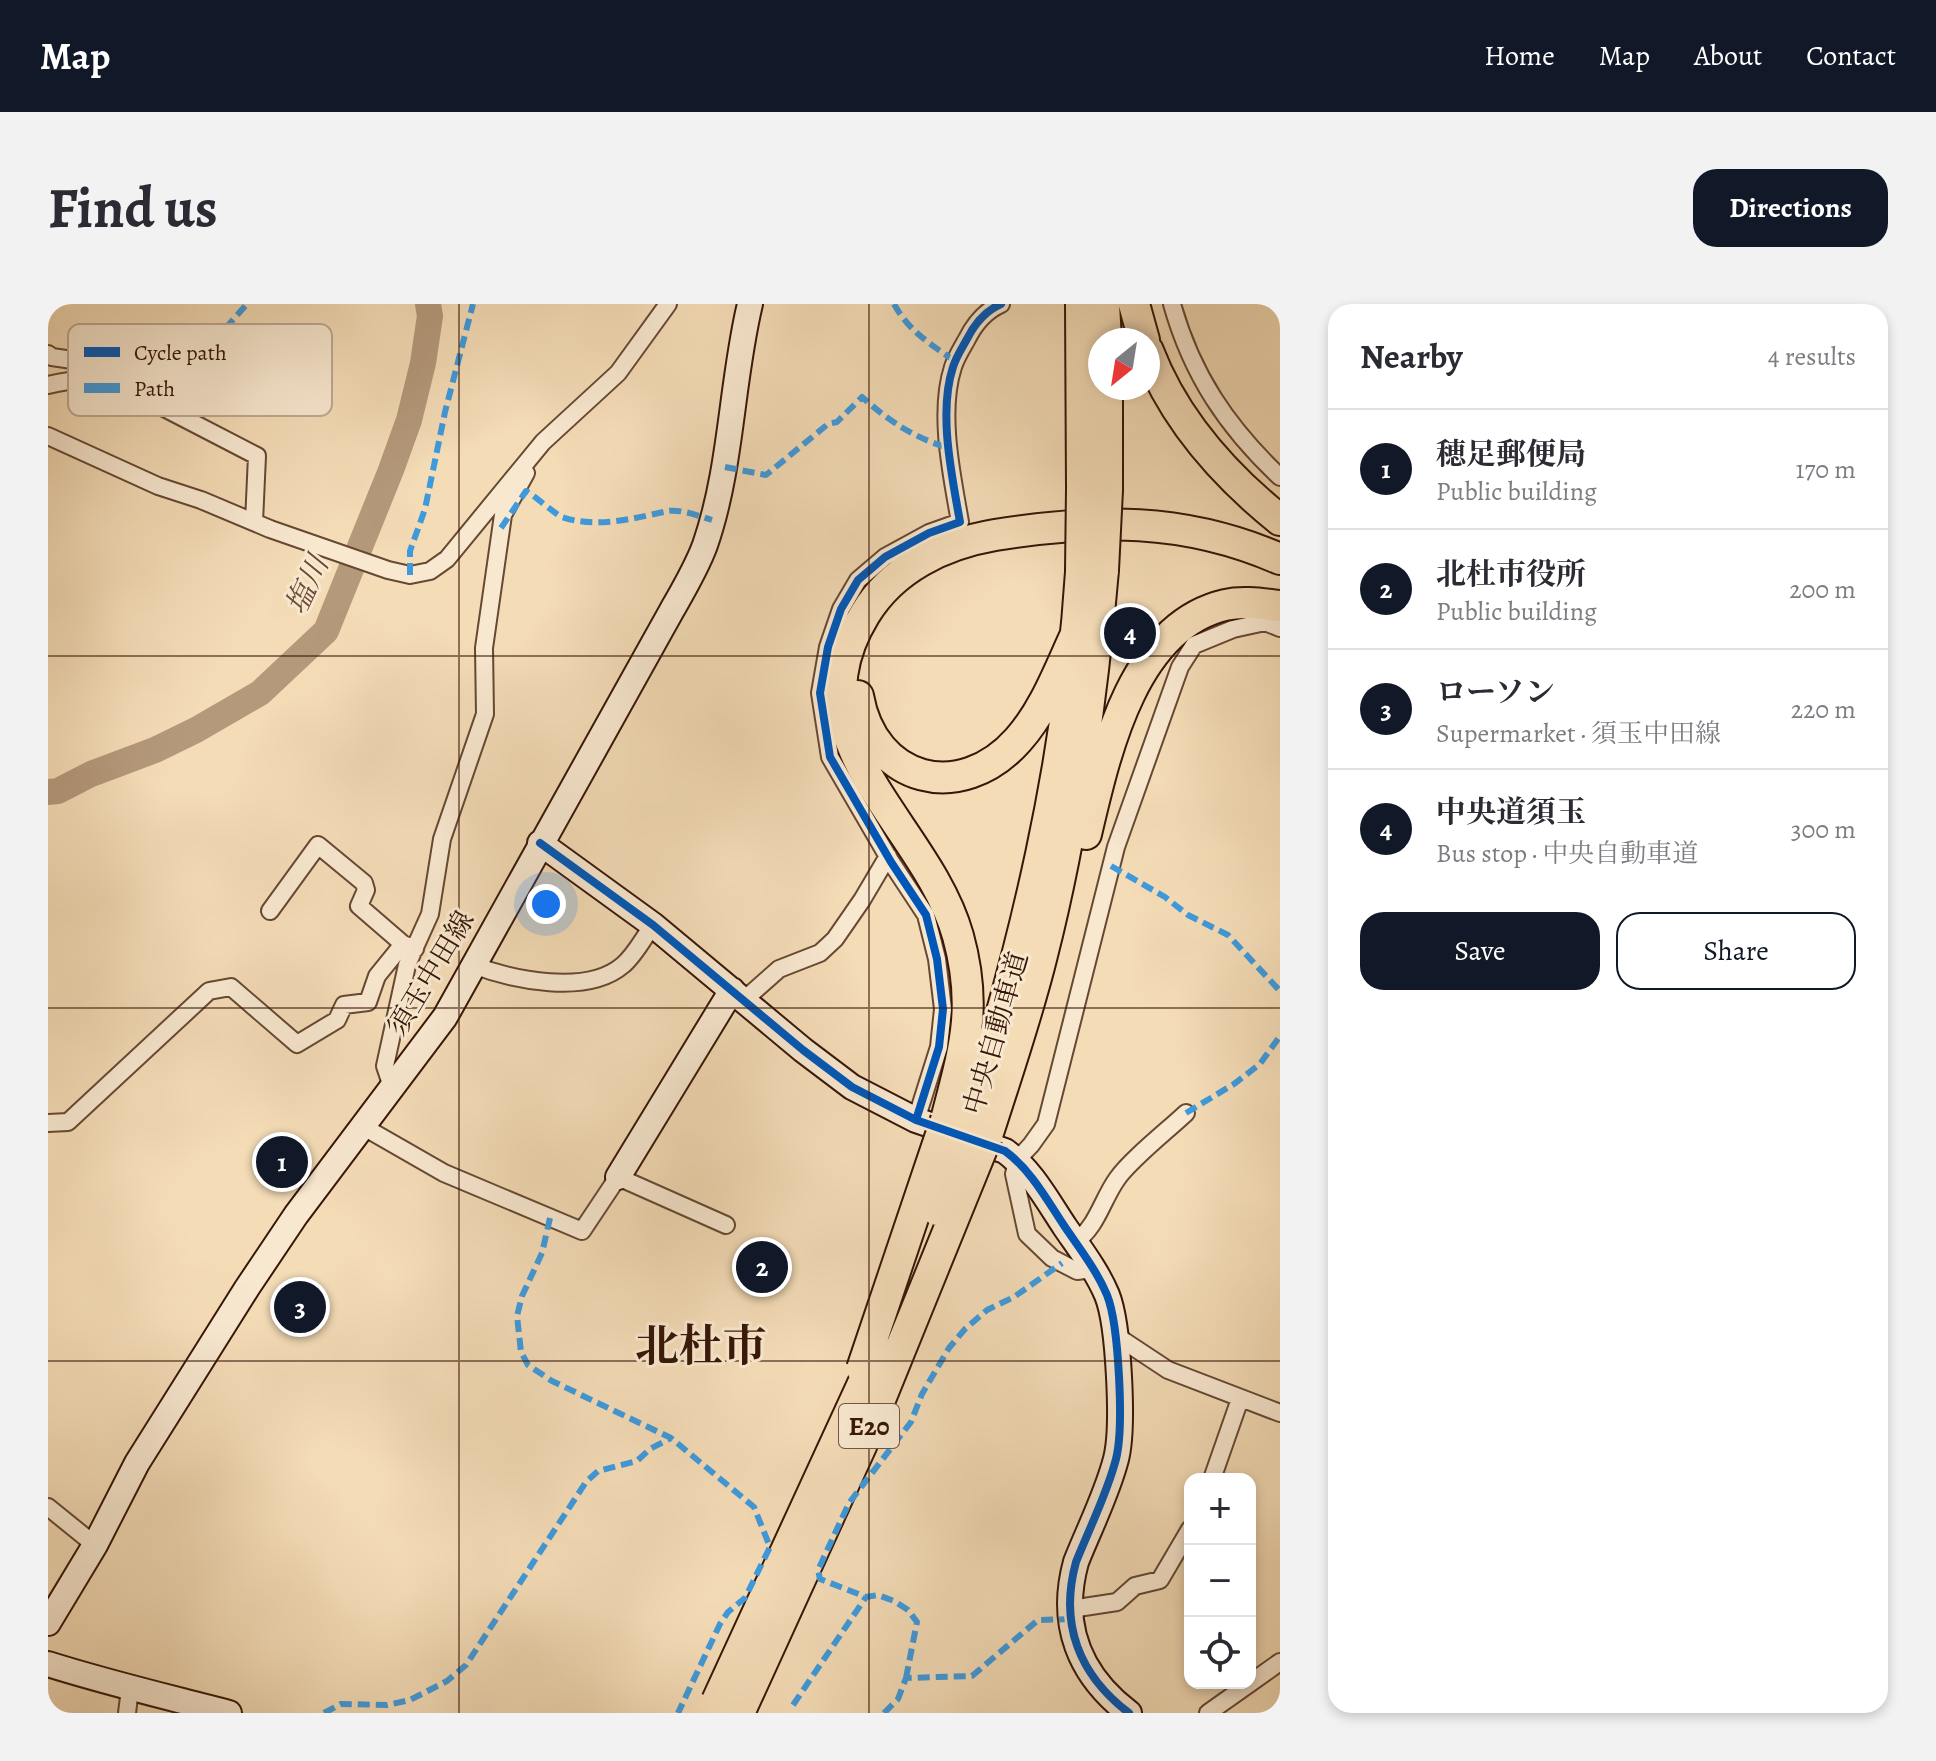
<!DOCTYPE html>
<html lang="en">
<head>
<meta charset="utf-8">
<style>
	:root { --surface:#fff; --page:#f2f2f3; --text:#2b2b33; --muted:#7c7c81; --line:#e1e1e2; --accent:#111827 }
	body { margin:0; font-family:Alegreya,"Noto Serif JP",serif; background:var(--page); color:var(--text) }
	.controls { position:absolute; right:24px; bottom:24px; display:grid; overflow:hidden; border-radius:16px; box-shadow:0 4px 12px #0003 }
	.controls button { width:72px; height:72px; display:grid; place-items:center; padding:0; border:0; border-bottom:2px solid var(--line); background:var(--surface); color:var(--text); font:40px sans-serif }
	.compass { position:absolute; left:1040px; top:24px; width:72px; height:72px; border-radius:50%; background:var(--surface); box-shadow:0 4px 12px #0003; rotate:210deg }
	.you { position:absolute; left:498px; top:600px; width:28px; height:28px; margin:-20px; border:6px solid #fff; border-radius:50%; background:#1a73e8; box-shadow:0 0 0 12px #1a73e833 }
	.badge { display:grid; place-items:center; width:52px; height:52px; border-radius:50%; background:var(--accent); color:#fff; font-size:26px; font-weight:700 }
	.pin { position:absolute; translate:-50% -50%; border:4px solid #fff; box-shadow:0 2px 8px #0006 }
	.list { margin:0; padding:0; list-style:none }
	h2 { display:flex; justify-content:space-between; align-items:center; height:104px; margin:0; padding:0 32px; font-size:34px }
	h2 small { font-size:26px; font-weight:400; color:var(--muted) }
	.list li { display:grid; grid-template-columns:52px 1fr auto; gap:24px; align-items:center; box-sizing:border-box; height:120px; padding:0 32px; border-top:2px solid var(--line) }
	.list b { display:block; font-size:30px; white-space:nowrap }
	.list p { margin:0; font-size:26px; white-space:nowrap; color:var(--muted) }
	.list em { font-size:26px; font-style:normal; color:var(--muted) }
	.actions { display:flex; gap:16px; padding:24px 32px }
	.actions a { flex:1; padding:18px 0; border:2px solid var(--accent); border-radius:24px; text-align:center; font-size:28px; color:var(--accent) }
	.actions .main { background:var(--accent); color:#fff }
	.icon { flex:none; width:44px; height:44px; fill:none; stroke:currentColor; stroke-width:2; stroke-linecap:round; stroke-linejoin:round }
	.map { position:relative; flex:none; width:1232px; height:1409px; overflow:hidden; border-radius:24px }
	header { display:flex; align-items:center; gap:48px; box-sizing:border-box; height:112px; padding:0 40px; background:var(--accent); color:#fff }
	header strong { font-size:38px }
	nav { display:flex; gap:44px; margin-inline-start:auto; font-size:28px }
	.intro { display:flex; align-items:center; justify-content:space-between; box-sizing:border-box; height:192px; padding:0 48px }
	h1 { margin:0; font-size:56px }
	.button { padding:20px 36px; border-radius:24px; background:var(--accent); color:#fff; font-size:28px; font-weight:700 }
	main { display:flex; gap:48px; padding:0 48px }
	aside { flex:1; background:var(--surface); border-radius:24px; box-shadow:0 4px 12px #0003 }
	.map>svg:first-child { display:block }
</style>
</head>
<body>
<header>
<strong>Map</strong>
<nav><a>Home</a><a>Map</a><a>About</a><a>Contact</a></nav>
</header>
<div class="intro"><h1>Find us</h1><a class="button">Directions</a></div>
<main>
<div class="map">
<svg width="1232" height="1409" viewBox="0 0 1232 1409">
	<rect width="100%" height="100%" fill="#f4dcb7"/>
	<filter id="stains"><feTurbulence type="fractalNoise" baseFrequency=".0025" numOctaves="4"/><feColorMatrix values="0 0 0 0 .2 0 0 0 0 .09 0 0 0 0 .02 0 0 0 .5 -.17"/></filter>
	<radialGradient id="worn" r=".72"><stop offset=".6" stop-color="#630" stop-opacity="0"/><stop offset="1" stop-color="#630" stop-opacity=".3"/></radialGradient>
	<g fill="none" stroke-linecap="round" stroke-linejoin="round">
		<path stroke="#b4997b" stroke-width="26" d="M0,488l10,-1 33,-17 64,-24 41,-20 64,-37 66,-62 65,-161 18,-50 14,-57 7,-47 -2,-12"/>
		<g stroke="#664833" stroke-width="20">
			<path id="street" d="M1124,0c20,71 55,123 108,173
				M0,50l4,3 61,9 16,9 12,21 116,60 -3,66
				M0,81c39,-10 57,-5 93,11
				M0,132l110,50 43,14 69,29 118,41 22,5 20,-4 17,-12 96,-117 75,-69 50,-69
				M222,607l48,-66 46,38 2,7 -7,16 44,38
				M425,661c40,15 114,31 150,0 12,-10 21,-28 30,-40
				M696,696l35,-31 41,-16 15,-14 27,-39 26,-44
				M344,783l-7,-21 22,-101 23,-51 12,-75 43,-125 -1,-66 19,-133 23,-42
				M868,816l23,-73 4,-38 -6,-50 -11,-44 -35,-53 -61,-105 -10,-64 8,-46 13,-38 17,-29 27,-23 44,-24 31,-11c-8,-46 -22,-109 -7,-155 3,-10 9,-19 14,-28 8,-16 18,-28 34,-35
				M0,819l20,-1 141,-131 22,-4 66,57 40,-24 7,-15 24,-3 9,-26 26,-32 12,5
				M314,822l82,47 138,58 36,-54 108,48
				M1027,938c22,-15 27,-42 42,-63 13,-19 51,-49 69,-66
				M1045,965l-16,2 -25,-13 -25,-24 -13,-60 3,-14 14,-15 15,-21 70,-277 64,-180 14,-22 39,-16 32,-7 15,6
				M1067,1031l53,35 112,43
				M1164,1175l28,-80
				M0,1203l47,38
				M1023,1305l46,-7 18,-16 25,-6 30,-51
				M79,1409l3,-24
				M1160,1409l72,-51"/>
		</g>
		<g stroke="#371607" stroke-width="28">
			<path id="secondary" d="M492,539l113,82 150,125 49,37 64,33 89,31c26,19 42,49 60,76 15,22 32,44 42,68 12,30 17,133 9,164 -9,35 -27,70 -40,103 -17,62 3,113 53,151
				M570,873l114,-187
				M0,1319l47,-78 42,-82 110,-175 49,-73 149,-198 227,-407c12,-21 25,-43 33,-65 27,-78 26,-162 45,-241
				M0,1360c60,19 120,33 181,49"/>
		</g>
		<g stroke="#371607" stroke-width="34">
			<path id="highway" d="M1033,0l1,185
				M1056,0l2,36
				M1086,0l10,36
				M1100,47c26,68 76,124 132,169
				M1059,186v-102
				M810,392c15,86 102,109 160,44 27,-30 42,-72 59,-108
				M1038,530c19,-80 46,-207 139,-229 18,-4 37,-1 55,1
				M898,816c18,-70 32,-112 12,-184 -32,-114 -172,-193 -93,-322 28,-46 78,-70 130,-79 101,-16 189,-18 285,24
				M919,824c58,-181 102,-366 114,-556
				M939,832c19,-60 40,-120 55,-181 32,-126 50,-255 61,-385"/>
		</g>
		<use href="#street" stroke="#f8e8d0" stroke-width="16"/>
		<use href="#secondary" stroke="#f8e8d0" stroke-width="24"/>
		<use href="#highway" stroke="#f4dcb7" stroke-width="30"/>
		<g stroke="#371607" stroke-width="34" stroke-linecap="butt">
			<path id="highway-bridge" d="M1055,266l4,-80
				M1033,268l1,-83
				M889,906l30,-82
				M814,1065l84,-249
				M669,1397l161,-350
				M692,1407l121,-265 126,-310"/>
		</g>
		<use href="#highway-bridge" stroke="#f4dcb7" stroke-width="30"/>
		<path stroke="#3e9add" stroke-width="6" stroke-dasharray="12 6" stroke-linecap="butt" d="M846,0c15,27 36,40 61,57
			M81,71l47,-16 27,-19 20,-9 24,-27
			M677,163l41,8 62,-51 9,-2 25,-25c27,24 52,41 87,51
			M453,224l25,-37c9,5 29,23 36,26 34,12 73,1 106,-6 13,-2 31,5 44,9
			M362,271v-24l15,-42 20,-97 28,-108
			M1063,562l54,31 23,18 40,20 52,56
			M1138,809l48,-29 26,-20 20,-28
			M502,914l-8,35 -20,43 -5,20 4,36 7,13 24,16 119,57 83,69 16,40 -25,51 -17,14 -8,12 -42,89
			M858,1374l11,-56 -9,-12 -14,-9 -16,-6 -12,2 -46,-18 -2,-9 31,-67 62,-81 11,-28 27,-46 16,-19 22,-19 27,-13 48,-34
			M745,1401l73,-108
			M276,1409l17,-9 46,1 23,-5 37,-19 19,-16 120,-183 12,-11 39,-10 13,-12 21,-11
			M836,1409l14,-14 8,-21 66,-2 66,-56 34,-1"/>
		<g stroke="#f8e8d0" stroke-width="13">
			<path id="cycleway" d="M492,539l113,82 150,125 49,37 64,33 89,31c26,19 42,49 60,76 15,22 32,44 42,68 12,30 17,133 9,164 -9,35 -27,70 -40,103 -17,62 3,113 53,151
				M868,816l23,-73 4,-38 -6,-50 -11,-44 -35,-53 -61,-105 -10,-64 8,-46 13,-38 17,-29 27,-23 44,-24 31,-11c-8,-46 -22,-109 -7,-155 3,-10 9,-19 14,-28 8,-16 18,-28 34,-35"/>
		</g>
		<use href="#cycleway" stroke="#0057b8" stroke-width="8"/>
	</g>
	<path fill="none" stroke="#371607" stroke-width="2" stroke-opacity="0.55" d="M411,0v1409M821,0v1409M0,352h1232M0,704h1232M0,1057h1232"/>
	<g text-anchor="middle" stroke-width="6" stroke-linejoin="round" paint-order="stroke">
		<rect fill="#f8e8d0" stroke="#715543" stroke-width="2" x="791" y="1100" width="60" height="44" rx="6"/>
		<g font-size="26" font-weight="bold" fill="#371607">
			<text x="821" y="1131">E20</text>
		</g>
		<g font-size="28" fill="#371607" stroke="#f8e8d0">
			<text transform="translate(382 669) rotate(-59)" y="10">須玉中田線</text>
			<text transform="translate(947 729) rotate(-74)" y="10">中央自動車道</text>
		</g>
		<g font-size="30" font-style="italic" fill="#694a35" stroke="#f8e8d0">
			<text transform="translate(259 281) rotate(-65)" y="10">塩川</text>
		</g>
		<g font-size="44" font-weight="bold" fill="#371607" stroke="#f8e8d0">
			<text x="653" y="1057">北杜市</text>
		</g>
	</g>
	<rect x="20" y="20" width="264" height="92" rx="12" fill="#f8e8d0" stroke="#bea994" stroke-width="2"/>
	<rect x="36" y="43" width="36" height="10" fill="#0057b8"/>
	<rect x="36" y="79" width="36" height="10" fill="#3e9add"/>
	<g font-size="22" fill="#371607">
		<text x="86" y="56">Cycle path</text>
		<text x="86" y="92">Path</text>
	</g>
	<rect width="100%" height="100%" filter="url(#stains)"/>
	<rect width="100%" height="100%" fill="url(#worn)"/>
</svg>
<div class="controls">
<button>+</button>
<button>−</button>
<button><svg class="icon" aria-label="locate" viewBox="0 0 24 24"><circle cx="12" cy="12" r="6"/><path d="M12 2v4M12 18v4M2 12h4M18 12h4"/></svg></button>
</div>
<svg class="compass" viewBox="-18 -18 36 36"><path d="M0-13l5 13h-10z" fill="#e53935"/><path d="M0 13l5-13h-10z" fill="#7c7c81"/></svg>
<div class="you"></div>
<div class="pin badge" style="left:234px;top:858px">1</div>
<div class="pin badge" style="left:714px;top:963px">2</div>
<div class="pin badge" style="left:252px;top:1003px">3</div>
<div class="pin badge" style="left:1082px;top:329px">4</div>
</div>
<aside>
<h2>Nearby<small>4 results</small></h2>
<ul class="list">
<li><span class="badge">1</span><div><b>穂足郵便局</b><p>Public building</p></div><em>170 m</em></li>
<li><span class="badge">2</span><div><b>北杜市役所</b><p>Public building</p></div><em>200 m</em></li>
<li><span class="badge">3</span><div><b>ローソン</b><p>Supermarket · 須玉中田線</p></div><em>220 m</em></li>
<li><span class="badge">4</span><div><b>中央道須玉</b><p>Bus stop · 中央自動車道</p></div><em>300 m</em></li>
</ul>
<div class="actions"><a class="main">Save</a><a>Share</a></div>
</aside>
</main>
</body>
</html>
